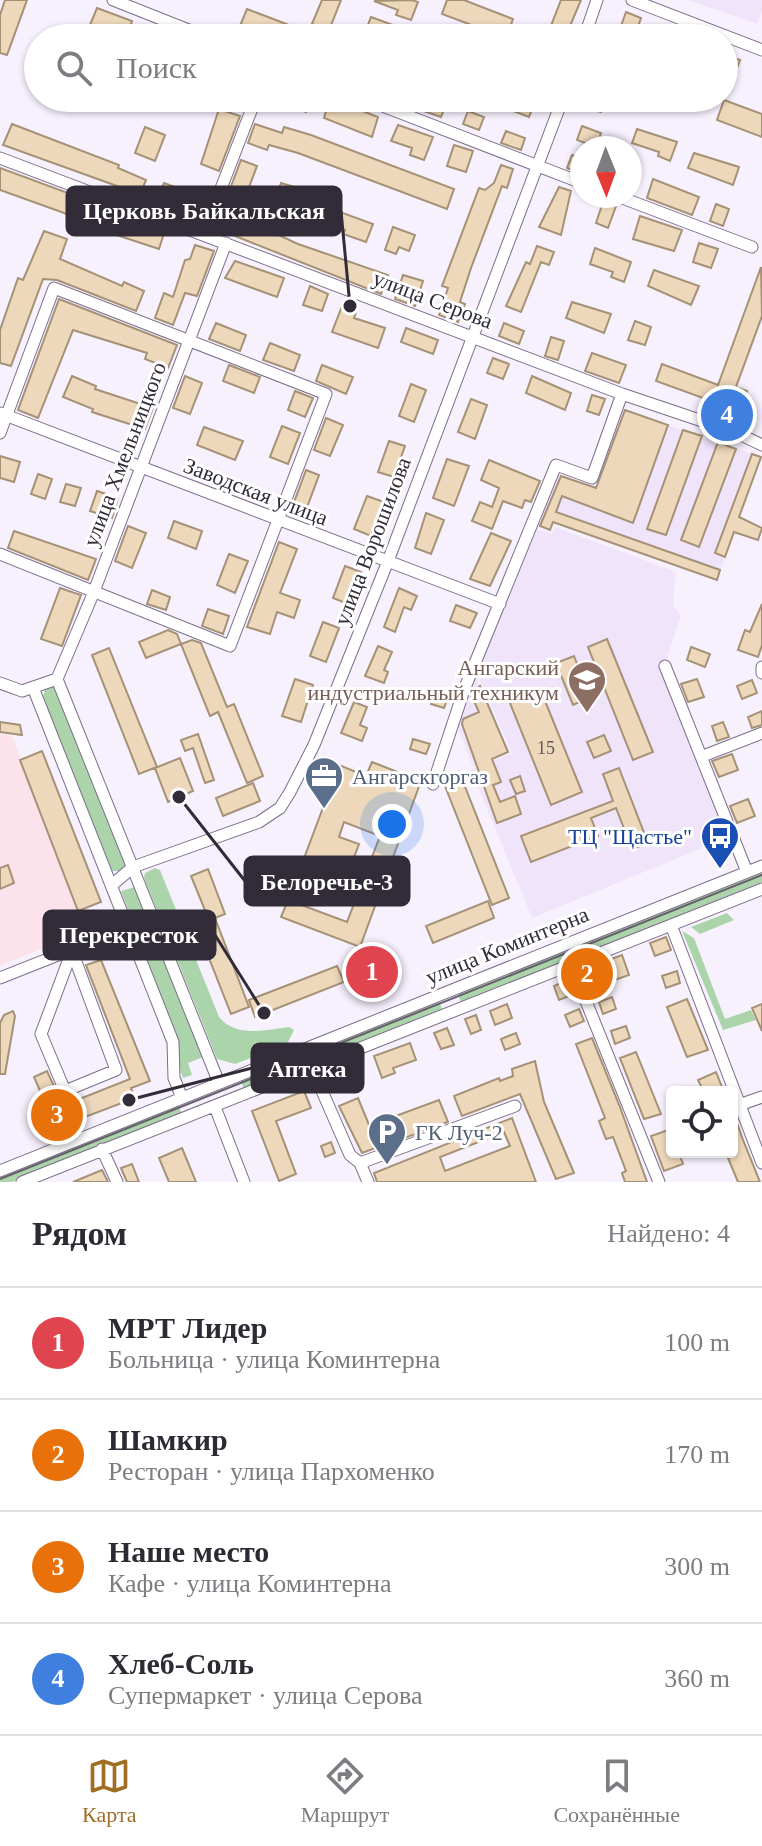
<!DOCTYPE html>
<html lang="ru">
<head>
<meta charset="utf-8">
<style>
	:root { --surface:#fff; --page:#f2f2f3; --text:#2b2b33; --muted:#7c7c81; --line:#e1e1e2; --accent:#9f6e23 }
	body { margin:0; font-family:Georgia,serif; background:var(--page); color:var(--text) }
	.controls { position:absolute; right:24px; bottom:24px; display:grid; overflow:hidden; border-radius:8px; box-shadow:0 2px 6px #0004 }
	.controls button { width:72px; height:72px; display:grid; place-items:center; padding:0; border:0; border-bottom:2px solid var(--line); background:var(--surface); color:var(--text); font:40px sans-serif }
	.compass { position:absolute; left:570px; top:136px; width:72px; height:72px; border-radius:50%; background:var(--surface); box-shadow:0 2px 6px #0004; rotate:179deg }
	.you { position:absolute; left:392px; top:824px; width:28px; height:28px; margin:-20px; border:6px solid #fff; border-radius:50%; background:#1a73e8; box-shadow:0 0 0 12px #1a73e833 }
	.badge { display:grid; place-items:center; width:52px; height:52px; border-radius:50%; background:var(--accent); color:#fff; font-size:26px; font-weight:700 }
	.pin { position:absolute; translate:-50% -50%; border:4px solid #fff; box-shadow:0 2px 8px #0006 }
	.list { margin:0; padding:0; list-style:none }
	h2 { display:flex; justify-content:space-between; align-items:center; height:104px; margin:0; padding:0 32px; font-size:34px }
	h2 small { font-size:26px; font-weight:400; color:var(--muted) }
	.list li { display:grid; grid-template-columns:52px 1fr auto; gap:24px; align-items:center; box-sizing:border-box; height:112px; padding:0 32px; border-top:2px solid var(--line) }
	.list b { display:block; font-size:30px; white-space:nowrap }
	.list p { margin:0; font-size:26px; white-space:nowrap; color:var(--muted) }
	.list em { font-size:26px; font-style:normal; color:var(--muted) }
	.icon { flex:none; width:44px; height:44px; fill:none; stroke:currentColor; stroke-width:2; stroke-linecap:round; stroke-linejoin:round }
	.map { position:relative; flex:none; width:762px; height:1182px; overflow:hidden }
	.search { position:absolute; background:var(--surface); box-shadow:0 2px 6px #0004; left:24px; right:24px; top:24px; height:88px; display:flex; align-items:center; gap:20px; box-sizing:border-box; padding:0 28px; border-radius:44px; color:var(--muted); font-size:30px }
	.sheet { height:552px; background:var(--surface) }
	nav { display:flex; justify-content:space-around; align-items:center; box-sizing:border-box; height:112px; border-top:2px solid var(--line); background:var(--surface); font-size:22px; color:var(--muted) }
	nav a { display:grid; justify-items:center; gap:4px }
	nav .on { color:var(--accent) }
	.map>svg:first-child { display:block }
</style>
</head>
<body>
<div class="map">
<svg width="762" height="1182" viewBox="0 0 762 1182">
	<rect width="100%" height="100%" fill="#f7f1fe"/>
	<path fill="#f0e4fb" d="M688,0h74v11l-5,13z
		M624,410l137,47 -44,123 -163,-58 -4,8 -11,-4 19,-52 39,13z
		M555,527l121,45 -3,33 8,11 -19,56 67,165 -197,81 -61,-148 41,-17 -35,-79 60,-145 15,5z
		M475,675l35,77 -37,15 -17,-45z"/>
	<path fill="#fce2ea" d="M0,734l12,2 78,195 -90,34z"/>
	<path fill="#abd4ab" d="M45,686l10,1 71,176 -5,8h-9l-69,-171z
		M155,868l5,2 59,147c17,21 46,13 70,10l5,3 -7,14 -52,20 -18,-5 -73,-181 1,-5z
		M762,869v13l-301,120 -4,-10z
		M135,887l9,23 -6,5h-8l-9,-24z
		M727,913l7,7 -34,14 -9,-7z
		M142,925l13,4 48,128 -15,6 4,12 -9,3 -5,-14 1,-23 -42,-106z
		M682,931l12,7 31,81 26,-9 5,10 -33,10z
		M438,999l4,10 -198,80 -4,-10z
		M178,1104l4,10 -170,68h-12v-7z"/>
	<path fill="#edd8bb" stroke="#a59176" stroke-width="2" fill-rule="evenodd" d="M5,0h22l-20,55 -7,-2v-38z
		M322,0h19l-15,38 -17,-7z
		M412,0l6,2 -7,18 -15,-5 2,-5 -24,-9z
		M447,0h17l49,19 -7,19 -64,-24z
		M561,0h20l-16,38h-12l-6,-2z
		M97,8l35,13 -6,17 -36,-13z
		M247,9l73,28v1h-50l-30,-12z
		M626,12l15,6 -6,17 -15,-6z
		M371,17l22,8 -5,13 -24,-3z
		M726,56l14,4 -7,20 -9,-3z
		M269,98h42l-5,14z
		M330,98l48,19 -6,20 -48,-19z
		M406,98h24l16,6 -5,13 -38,-13z
		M519,98l15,6 -5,13 -16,-6z
		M592,98h15l-6,14 -13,-4z
		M667,98h26l-4,9z
		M724,100l38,14v23l-45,-17z
		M219,109l21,7 -21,55 -18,-7z
		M468,111l16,6 -5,13 -16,-6z
		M12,124l107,41 -1,3 28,12 -7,17 -22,-11 -114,-41z
		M255,124l27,9 2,-6 27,8 143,54 -7,20 -149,-56 -29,-8 -2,5 -19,-7z
		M398,125l35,12 -9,23 -14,-5 2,-7 -21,-7z
		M582,126l19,7 -5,14 -19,-7z
		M145,127l20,8 -10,26 -20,-8z
		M637,129l40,13 -7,19 -12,-5 1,-4 -27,-9z
		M506,131l19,7 -4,12 -20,-7z
		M454,145l19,6 -7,21 -19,-6z
		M694,153l45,14 -6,18 -45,-17z
		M572,155l10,3v16l-15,-6z
		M241,160l16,6 -11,29 -16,-6z
		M501,165l12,4 -6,19 -5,-2 -31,82 -11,34 5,2 -7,18 -19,-7 9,-27 -6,-2 37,-98 6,2 9,-7z
		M0,168l76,28 -1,3 90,31 -6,19 -82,-27 1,-4 -78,-28z
		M653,179l46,18 -7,18 -45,-17z
		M164,183l44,16 -9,22 -44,-18z
		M281,183l60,18 -4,10 36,13 -7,18 -23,-8 2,-4 -71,-26z
		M559,187l12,4 -10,44 -22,-8z
		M603,202l13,4 -8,22 -12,-5z
		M716,204l13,5 -6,17 -13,-5z
		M222,209l76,35 90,31 -7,19 -166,-66z
		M640,216l42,14 -8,21 -41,-12z
		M393,227l22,8 -6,16 -10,-4 -3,7 -11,-4z
		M44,231l23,8 -7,20 62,27 2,-4 20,9 -8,20 -79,-31 -14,-1 -32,87 -11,-3v-33l18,-52 5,2z
		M699,243l19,6 -7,19 -18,-6z
		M195,245l19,6 -17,45 -12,-3 -12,32 -18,-7 9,-25 9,4 12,-37 5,-1z
		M537,246l17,6 -5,13 -8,-3 -20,50 -15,-6 20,-44 4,2z
		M595,248l36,14 -7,20 -13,-5 2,-5 -23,-8z
		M235,261l49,17 -7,19 -52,-19z
		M761,267l1,49 -26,71 11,4 -11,31 -23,-8 4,-11 -61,-22 6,-17 56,21z
		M654,270l45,16 -8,19 -43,-19z
		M403,275l20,6 -8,25 -20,-7z
		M310,286l18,8 -6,17 -19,-6z
		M59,299l118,46 -9,23 -23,-9 2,-6 -74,-23 -35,88 -20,-8z
		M344,301l14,6 -4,11 31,10 -7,20 -46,-16z
		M572,302l39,12 -7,19 -38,-15z
		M635,321l16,6 -6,18 -17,-5z
		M216,323l30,12 -6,16 -31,-12z
		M504,323l20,8 -5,13 -20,-8z
		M406,328l32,12 -5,14 -32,-12z
		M551,337l13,4 -6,19 -13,-4z
		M270,343l30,12 -6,16 -31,-11z
		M592,353l34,12 -7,18 -34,-12z
		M493,358l16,6 -6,15 -16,-6z
		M229,365l31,12 -6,16 -31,-12z
		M322,365l31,12 -7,17 -30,-13z
		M72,376l24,10 -1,3 58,19 -8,21 -53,-17 1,-3 -30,-12z
		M185,376l17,7 -12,31 -17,-6z
		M532,376l39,17 -6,17 -39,-17z
		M411,384l15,6 -12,32 -15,-6z
		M295,391l18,7 -8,19 -17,-7z
		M592,395l13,4 -6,16 -12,-4z
		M471,399l16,6 -12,34 -17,-7z
		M625,410l43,15 -35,98 -71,-27 -6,16 164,58 -3,10 -164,-58 -3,8 -10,-4 21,-50 35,12z
		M326,418l17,7 -13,31 -16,-6z
		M282,426l18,7 -12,31 -18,-7z
		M204,427l39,14 -8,19 -38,-15z
		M683,430l19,6 -36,99 -19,-6z
		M389,441l16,5 -11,31 -16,-5z
		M718,442l18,7 -37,98 -18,-7z
		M752,454l9,3 -22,60 23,11 -4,12 -24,-8 -9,25 -10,-4z
		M0,456l20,6 -6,20 -14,-4z
		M447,459l22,7 -15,40 -21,-8z
		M489,460l51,21 -9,21 -6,-2 -3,8 -19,-7 -11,28 -20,-8 8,-19 12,5 7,-19 -18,-8z
		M306,470l13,5 -13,35 -13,-5z
		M38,474l14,5 -7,20 -14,-5z
		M66,484l15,4 -6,18 -15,-4z
		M97,491l21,7 -6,20 -22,-7z
		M367,496l17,6 -13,34 -17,-7z
		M426,513l18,7 -13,34 -16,-6z
		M174,521l28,10 -6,18 -28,-11z
		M128,526l18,7 -14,35 -17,-7z
		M14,531l82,28 -8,21 -80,-32z
		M491,533l20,8 -21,45 -20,-7z
		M279,542l18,7 -17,44 20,7 -6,18 -17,-6 -7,22 -23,-7z
		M229,554l19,7 -13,32 -18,-8z
		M345,566l16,6 -13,32 -15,-6z
		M60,588l21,7 -19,51 -21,-7z
		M399,588l18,8 -6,14 -7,-3 -9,25 -11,-5z
		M152,590l18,7 -4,13 -19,-6z
		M762,604v41l-4,12 -20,-7 7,-20 5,2z
		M456,605l21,8 -7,15 -20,-7z
		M208,609l21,7 -6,18 -21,-8z
		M323,622l16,6 -13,34 -16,-6z
		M168,630l9,4 4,10 -35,14 -7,-16z
		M607,639l46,113 -20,8 -45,-113z
		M192,640l9,3 26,64 7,-3 29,72 -16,7 -29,-71 -8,4 -29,-72z
		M378,646l14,6 -8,18 4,2 -4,11 -19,-7z
		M691,647l19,7 -5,13 -18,-7z
		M109,648l48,119 -18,7 -47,-119z
		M574,656l16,41 -17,8 -17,-42z
		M295,679l18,6 -12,37 -19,-6z
		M697,679l7,18 -16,5 -7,-18z
		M752,680l5,13 -15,6 -5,-13z
		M480,686l28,66 -16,7 9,23 -8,3 7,17 15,-6 6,18 -24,9 -35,-99 1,-5 16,-7 -8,-17z
		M541,691l41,101 -31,13 -41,-102z
		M434,693l14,4 -4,11 -13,-4z
		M354,702l13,5 -7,18 7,3 -5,13 -21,-8z
		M762,711v14l-10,3 -4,-11z
		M0,722l20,3 2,10 -22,-3z
		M723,722l6,15 -12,4 -5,-15z
		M198,734l16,46 -9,3 -12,-35 -8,3 -4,-11z
		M604,735l7,16 -17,7 -7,-16z
		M413,739l17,5 -4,10 -16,-5z
		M42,751l59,151 -23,9 -58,-151z
		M732,754l6,16 -19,7 -7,-16z
		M180,758l13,33 -25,11 -13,-34z
		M372,762l49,19 -61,166 -79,-30 7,-17 59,22 33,-86 -36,-14 -5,15 20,7 -17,45 -45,-12 42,-112 27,11z
		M619,768l29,75 -16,6 -16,-41 -25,10 7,18 -67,26 -10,-26 92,-35 -10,-27z
		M520,776l5,15 -9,3 -6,-14z
		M462,779l47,119 -17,7 -47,-119z
		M253,783l7,18 -37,15 -7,-18z
		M748,799l7,17 -18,7 -7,-17z
		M8,865l6,18 -14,6v-21z
		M208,869l17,45 -10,4 34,89 -18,7 -35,-89 13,-5 -18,-44z
		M488,901l6,17 -61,25 -7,-17z
		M666,937l5,13 -16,6 -5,-13z
		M362,949l26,10 -3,8 -24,9 -9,-3z
		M622,955l7,20 -39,14 -8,-19z
		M101,960l49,121 -19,7 4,10 -63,24 -4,-11 -16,7 -18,-41 13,-6 11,24 9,9 63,-25 -44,-114z
		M337,966l7,16 -89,35 -6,-17z
		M677,971l3,12 -14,5 -4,-12z
		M568,980l6,14 -15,6 -5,-14z
		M612,997l4,12 -13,5 -4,-12z
		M687,999l21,51 -21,7 -20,-50z
		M507,1004l5,14 -17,7 -5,-14z
		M762,1004v27l-10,-23z
		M579,1009l5,12 -14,6 -5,-12z
		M13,1011l2,5 -10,58h-5v-51l4,-8z
		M476,1015l5,15 -10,4 -6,-15z
		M626,1026l4,12 -15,6 -4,-13z
		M447,1028l7,17 -13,4 -7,-16z
		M516,1033l4,11 -15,6 -4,-11z
		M592,1038l28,69 27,75h-22l-3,-9 4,-2 -13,-34 -7,2 -7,-18 6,-3 -29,-74z
		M410,1043l6,17 -23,8 2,5 -13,5 -8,-22z
		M636,1052l25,62 -17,5 -24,-61z
		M535,1061l9,41 30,71 -18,6 -36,-85 -58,22 -8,-20 45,-18 1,3 13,-5 -1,-7z
		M716,1072l6,15 -18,5 -6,-12z
		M304,1091l7,17 -35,13 20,53 -17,7 -27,-70z
		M358,1098l20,49 -16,6 -23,-47z
		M439,1100l9,22 -49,18 -9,-22z
		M512,1118l24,64h-159l-3,-9zM504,1132l6,14 -65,25 -5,-14z
		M738,1126l5,14 17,42h-22l-10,-24 4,-1v-28z
		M668,1130l4,26 7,-3 4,11 -19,7 -13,-35z
		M331,1142l4,11 -10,4 -4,-11z
		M182,1148l14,34h-27l-10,-24z
		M132,1164l7,18h-12l-6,-14z
		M102,1170l6,12h-35z"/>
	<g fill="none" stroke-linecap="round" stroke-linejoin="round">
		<g stroke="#7c6d89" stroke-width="13">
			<path id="minor" d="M113,0l96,38
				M632,0l130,50
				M584,38l13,-38
				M362,98l220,85
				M0,158l622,236 113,38 27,13
				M617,196l135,51
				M203,235l53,-137
				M0,413l500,191
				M0,433l54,-145 272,106 -96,252 -230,-92
				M665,666l82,206
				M762,667v6
				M57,679l36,-85 133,-351
				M57,679l162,404
				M0,683l22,8 35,-12
				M34,690l139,352 1,36 8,20
				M703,756l59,-23
				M433,784l31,-94 92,-225 36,13 30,-84
				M112,885l21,-18 126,-45 21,-14 10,-16 24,-47 74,-184 175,-463
				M671,925l91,238
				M72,951l44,119 -51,21 -24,-57z
				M571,964l88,218
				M0,978l154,-61
				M312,1068l38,87 10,8 8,19
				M739,1105l23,-8
				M215,1107l29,75
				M102,1149l15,33
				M360,1163l155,-57
				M0,1171l762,-305
				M22,1182l740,-293"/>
		</g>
		<use href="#minor" stroke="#fff" stroke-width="11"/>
		<path stroke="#655f6b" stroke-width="2" d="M0,1179l762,-304"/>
	</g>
	<defs>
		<g id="university-pin" transform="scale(2)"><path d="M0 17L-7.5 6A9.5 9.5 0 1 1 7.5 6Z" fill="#8d6e63" stroke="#fff"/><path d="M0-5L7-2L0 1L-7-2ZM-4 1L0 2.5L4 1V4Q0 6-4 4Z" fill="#fff"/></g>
		<g id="office-pin" transform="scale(2)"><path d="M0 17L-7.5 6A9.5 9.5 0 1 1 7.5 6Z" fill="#5c6f8a" stroke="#fff"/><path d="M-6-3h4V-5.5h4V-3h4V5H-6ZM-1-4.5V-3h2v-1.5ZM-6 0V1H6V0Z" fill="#fff"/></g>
		<g id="bus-pin" transform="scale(2)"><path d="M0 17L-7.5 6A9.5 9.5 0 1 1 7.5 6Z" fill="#1a4fb4" stroke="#fff"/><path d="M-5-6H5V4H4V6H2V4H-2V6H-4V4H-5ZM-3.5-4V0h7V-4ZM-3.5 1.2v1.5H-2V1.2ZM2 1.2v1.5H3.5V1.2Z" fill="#fff"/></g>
		<g id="parking-pin" transform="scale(2)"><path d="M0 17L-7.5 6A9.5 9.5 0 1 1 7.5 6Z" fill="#5c6f8a" stroke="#fff"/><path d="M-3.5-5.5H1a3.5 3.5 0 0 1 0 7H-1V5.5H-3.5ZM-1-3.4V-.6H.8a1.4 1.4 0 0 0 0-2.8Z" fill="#fff"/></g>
	</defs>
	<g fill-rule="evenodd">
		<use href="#university-pin" x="587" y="680"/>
		<use href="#office-pin" x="324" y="776"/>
		<use href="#bus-pin" x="720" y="836"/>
		<use href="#parking-pin" x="387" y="1132"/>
	</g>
	<g text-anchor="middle" stroke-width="6" stroke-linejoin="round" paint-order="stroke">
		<g font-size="18" fill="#615759">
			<text x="546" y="754">15</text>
		</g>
		<g font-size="22" fill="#322c38" stroke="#fff">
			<text transform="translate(433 299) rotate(21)" y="8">улица Серова</text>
			<text transform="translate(124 454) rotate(-69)" y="8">улица Хмельницкого</text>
			<text transform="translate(256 491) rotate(21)" y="8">Заводская улица</text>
			<text transform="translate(372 541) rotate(-69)" y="8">улица Ворошилова</text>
			<text transform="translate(507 945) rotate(-22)" y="8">улица Коминтерна</text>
		</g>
		<g font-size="22" fill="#785e54" stroke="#fff" text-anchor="end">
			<text x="559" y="675">Ангарский<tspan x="559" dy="25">индустриальный техникум</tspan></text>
		</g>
		<g font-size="22" fill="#4e5e75" stroke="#fff" text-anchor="start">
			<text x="352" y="784">Ангарскгоргаз</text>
			<text x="415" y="1140">ГК Луч-2</text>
		</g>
		<g font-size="22" fill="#164399" stroke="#fff" text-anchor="end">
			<text x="692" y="844">ТЦ "Щастье"</text>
		</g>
	</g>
	<path fill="none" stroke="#322c38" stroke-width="3" d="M350 306L341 211M179 797L245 881M264 1013L215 935M129 1100L252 1068"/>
	<g fill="#322c38" stroke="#fff" stroke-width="3">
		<circle cx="350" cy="306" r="8"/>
		<circle cx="179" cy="797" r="8"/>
		<circle cx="264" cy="1013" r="8"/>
		<circle cx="129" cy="1100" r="8"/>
	</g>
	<g fill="#322c38" stroke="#322c38" stroke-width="3">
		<rect x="67" y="187" width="274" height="48" rx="8"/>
		<rect x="245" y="857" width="164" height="48" rx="8"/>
		<rect x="44" y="911" width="171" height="48" rx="8"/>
		<rect x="252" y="1044" width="111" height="48" rx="8"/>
	</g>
	<g font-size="24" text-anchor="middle" font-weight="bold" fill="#fff">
		<text x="204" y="219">Церковь Байкальская</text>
		<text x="327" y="890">Белоречье-3</text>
		<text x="129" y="943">Перекресток</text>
		<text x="307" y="1077">Аптека</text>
	</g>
</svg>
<div class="controls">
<button><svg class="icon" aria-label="locate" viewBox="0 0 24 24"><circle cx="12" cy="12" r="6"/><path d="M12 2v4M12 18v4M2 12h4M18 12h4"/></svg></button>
</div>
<svg class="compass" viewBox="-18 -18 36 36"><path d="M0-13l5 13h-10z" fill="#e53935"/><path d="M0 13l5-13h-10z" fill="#7c7c81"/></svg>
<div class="you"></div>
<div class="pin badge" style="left:372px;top:972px;background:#e0444e">1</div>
<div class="pin badge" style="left:587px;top:974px;background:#e8710a">2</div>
<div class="pin badge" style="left:57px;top:1115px;background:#e8710a">3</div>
<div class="pin badge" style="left:727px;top:415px;background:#3f7fe0">4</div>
<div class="search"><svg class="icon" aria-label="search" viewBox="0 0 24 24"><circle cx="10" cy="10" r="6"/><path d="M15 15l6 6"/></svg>Поиск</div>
</div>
<section class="sheet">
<h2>Рядом<small>Найдено: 4</small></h2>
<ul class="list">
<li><span class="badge" style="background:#e0444e">1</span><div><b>МРТ Лидер</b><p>Больница · улица Коминтерна</p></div><em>100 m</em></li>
<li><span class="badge" style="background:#e8710a">2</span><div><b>Шамкир</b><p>Ресторан · улица Пархоменко</p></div><em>170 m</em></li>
<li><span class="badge" style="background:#e8710a">3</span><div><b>Наше место</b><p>Кафе · улица Коминтерна</p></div><em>300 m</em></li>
<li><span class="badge" style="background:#3f7fe0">4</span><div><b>Хлеб-Соль</b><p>Супермаркет · улица Серова</p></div><em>360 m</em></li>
</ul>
</section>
<nav>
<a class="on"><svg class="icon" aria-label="map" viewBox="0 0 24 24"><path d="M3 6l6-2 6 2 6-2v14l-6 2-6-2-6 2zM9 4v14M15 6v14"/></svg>Карта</a>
<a><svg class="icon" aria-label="directions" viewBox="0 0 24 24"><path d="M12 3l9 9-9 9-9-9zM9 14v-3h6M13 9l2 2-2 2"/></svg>Маршрут</a>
<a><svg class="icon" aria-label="saved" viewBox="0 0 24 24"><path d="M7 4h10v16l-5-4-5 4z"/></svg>Сохранённые</a>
</nav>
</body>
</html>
